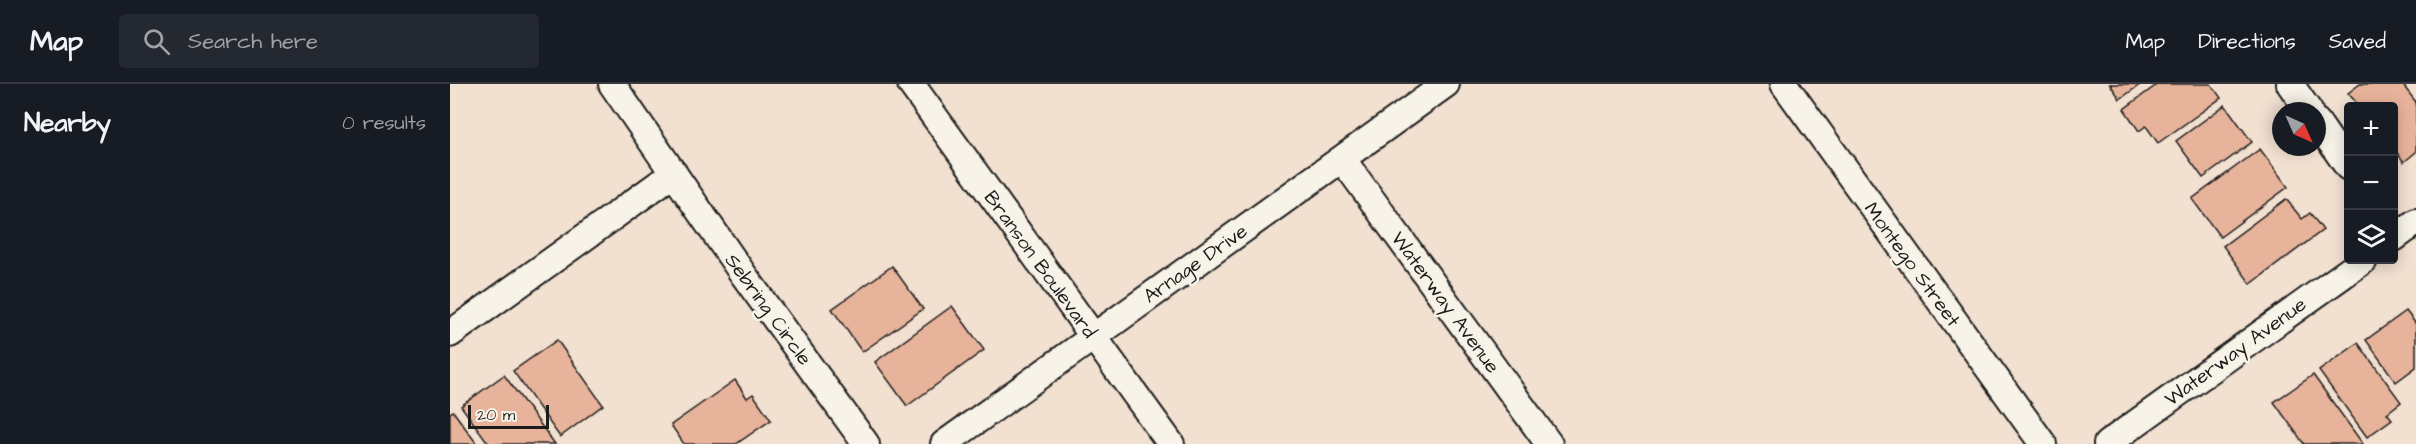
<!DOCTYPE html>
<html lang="en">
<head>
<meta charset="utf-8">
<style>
	:root { --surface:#171b24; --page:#242831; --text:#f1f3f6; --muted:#9ea1a6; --line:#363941 }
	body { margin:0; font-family:"Architects Daughter",sans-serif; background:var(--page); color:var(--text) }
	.controls { position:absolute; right:18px; top:18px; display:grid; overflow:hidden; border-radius:6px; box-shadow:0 3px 15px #0003 }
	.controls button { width:54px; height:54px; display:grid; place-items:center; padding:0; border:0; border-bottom:2px solid var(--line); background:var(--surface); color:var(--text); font:30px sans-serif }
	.compass { position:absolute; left:1822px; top:18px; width:54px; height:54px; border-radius:50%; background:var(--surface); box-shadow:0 3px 15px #0003; rotate:135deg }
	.scale { position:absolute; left:18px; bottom:15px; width:81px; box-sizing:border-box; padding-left:6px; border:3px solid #1c1c1c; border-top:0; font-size:16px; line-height:21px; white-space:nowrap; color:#1c1c1c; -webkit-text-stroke:4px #f7f3e8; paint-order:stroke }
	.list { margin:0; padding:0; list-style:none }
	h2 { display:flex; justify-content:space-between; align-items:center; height:78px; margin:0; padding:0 24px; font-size:26px }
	h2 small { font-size:20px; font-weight:400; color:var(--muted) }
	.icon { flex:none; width:33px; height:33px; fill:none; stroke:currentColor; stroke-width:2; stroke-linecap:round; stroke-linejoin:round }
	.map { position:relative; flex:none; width:1966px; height:360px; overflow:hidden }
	header { display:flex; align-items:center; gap:36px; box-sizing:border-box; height:84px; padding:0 30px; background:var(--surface); border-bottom:2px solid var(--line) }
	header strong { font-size:28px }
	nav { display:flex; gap:33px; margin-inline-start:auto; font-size:21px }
	.search { width:420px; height:54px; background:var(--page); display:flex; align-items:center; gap:15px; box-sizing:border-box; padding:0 21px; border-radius:6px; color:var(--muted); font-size:22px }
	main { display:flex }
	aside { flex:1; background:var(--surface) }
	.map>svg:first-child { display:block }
</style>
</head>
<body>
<header>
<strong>Map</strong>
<div class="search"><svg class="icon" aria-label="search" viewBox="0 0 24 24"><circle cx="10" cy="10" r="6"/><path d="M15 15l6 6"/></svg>Search here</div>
<nav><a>Map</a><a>Directions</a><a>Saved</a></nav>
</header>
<main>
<aside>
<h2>Nearby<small>0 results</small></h2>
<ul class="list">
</ul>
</aside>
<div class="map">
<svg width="1966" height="360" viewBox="0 0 1966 360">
	<rect width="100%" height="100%" fill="#f2e0d1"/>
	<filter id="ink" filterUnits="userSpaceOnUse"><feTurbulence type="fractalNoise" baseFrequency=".0167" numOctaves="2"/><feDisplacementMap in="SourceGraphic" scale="12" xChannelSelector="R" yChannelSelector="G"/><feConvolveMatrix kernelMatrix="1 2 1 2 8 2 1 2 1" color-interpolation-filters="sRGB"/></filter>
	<g filter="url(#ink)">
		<path fill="#e8b39b" stroke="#1c1c1c" stroke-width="1.5" d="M1660,0h31l-21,15z
			M1708,0h53l10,14 -63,45 -12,-17 -7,5 -15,-22z
			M1910,0h42l14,18v50l-12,10 -10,-13v-43h-35l-11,-13z
			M1775,21l27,37 -49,36 -27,-37z
			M1810,65l28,38 -68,50 -28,-38z
			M1836,115l16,20 8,-6 13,17 -72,54 -28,-38z
			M442,182l31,43 -61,43 -30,-43z
			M502,222l32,44 -77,56 -32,-44z
			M1956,227l10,13v43l-20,15 -30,-42z
			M107,256l46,65 -43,32 -47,-66z
			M1908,259l43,59 -14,11 5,6 -25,18 -48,-66z
			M54,291l51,69h-66l-28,-38z
			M1863,291l50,69h-59l-30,-42z
			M285,296l12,18 6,-4 18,26 -35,24h-52l-13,-19z
			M3,327l24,33h-27v-31z"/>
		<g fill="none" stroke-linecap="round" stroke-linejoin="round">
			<g stroke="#1c1c1c" stroke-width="30">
				<path id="minor" d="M162,0l131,190 123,170
					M461,0l260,360
					M1334,0l259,360
					M1840,0l19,27
					M1867,38l31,45
					M893,76l206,284
					M1944,154l22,-16
					M0,250l224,-161
					M494,360l502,-360
					M1657,360l257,-184"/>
			</g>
			<use href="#minor" stroke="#f7f3e8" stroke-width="26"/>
		</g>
	</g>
	<g text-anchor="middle" stroke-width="5" stroke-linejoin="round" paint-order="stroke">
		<g font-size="20" fill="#1c1c1c" stroke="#f7f3e8">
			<text transform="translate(745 179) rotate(-35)" y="7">Arnage Drive</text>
			<text transform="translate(591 180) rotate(54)" y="7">Branson Boulevard</text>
			<text transform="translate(1463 180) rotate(54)" y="7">Montego Street</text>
			<text transform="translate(996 218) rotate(54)" y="7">Waterway Avenue</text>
			<text transform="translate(319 225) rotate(54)" y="7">Sebring Circle</text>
			<text transform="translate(1785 267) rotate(-36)" y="7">Waterway Avenue</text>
		</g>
	</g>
</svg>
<div class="controls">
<button>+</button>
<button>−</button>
<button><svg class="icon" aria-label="layers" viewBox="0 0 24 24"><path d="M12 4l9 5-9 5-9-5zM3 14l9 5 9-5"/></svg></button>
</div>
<svg class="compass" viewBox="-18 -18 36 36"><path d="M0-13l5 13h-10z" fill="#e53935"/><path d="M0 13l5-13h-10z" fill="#9ea1a6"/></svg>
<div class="scale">20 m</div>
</div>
</main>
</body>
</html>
